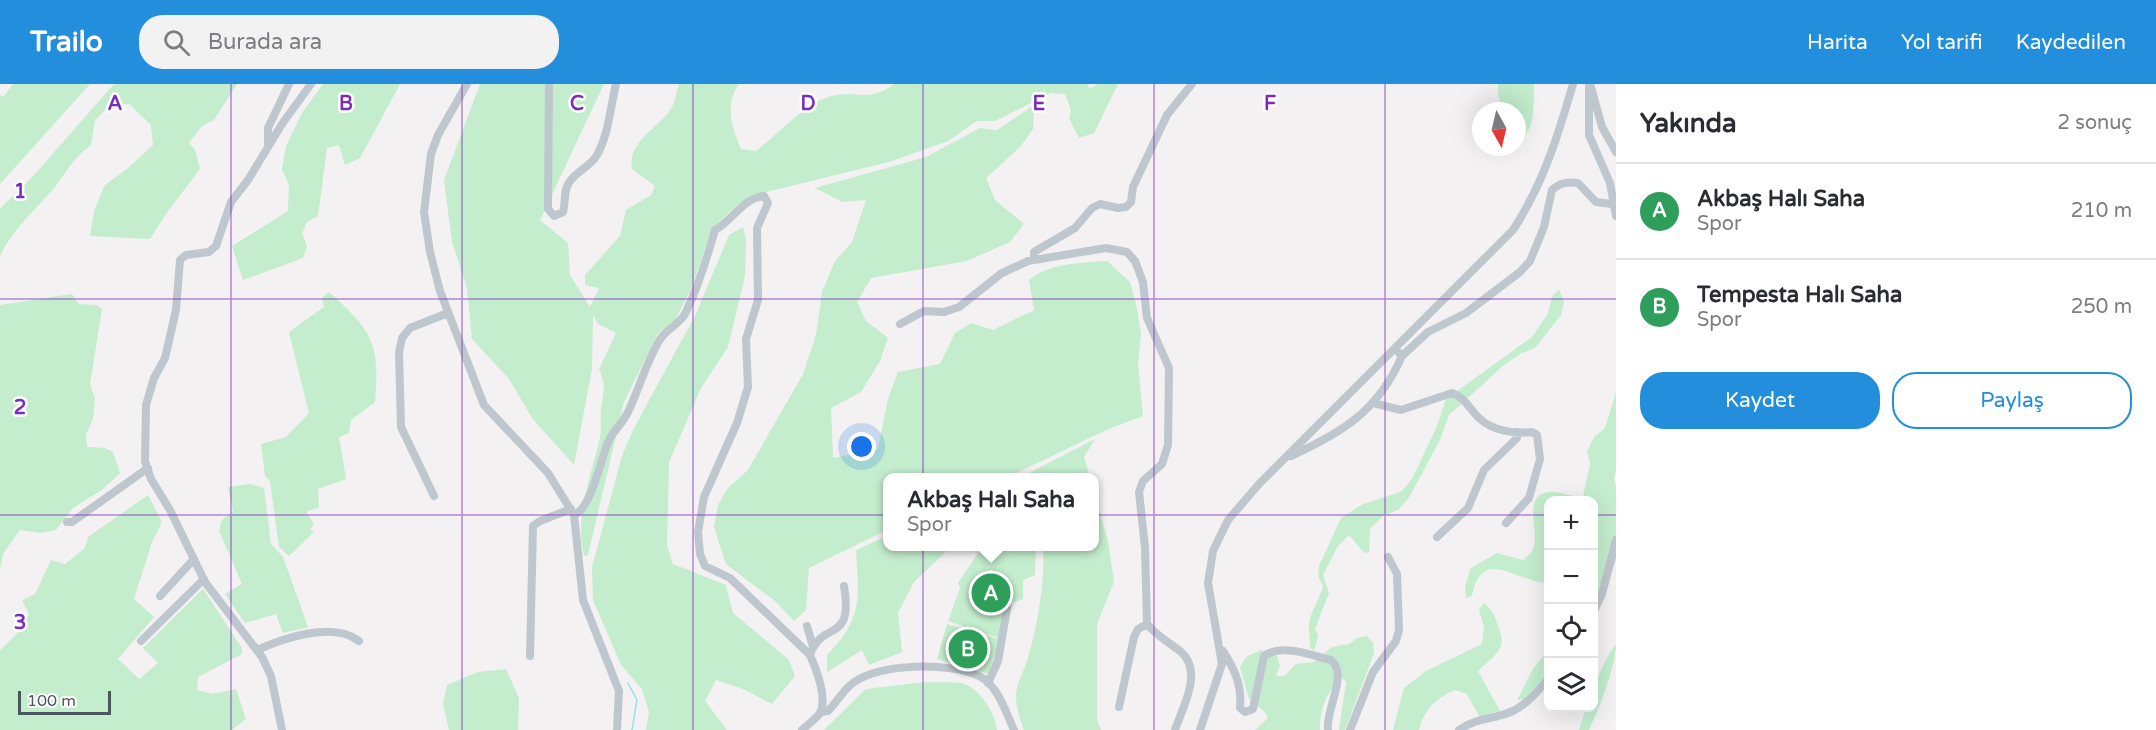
<!DOCTYPE html>
<html lang="tr">
<head>
<meta charset="utf-8">
<style>
	:root { --surface:#fff; --page:#f2f2f3; --text:#2b2b33; --muted:#7c7c81; --line:#e1e1e2; --accent:#238edb }
	body { margin:0; font-family:"Varela Round",sans-serif; background:var(--page); color:var(--text) }
	.controls { position:absolute; right:18px; bottom:18px; display:grid; overflow:hidden; border-radius:12px; box-shadow:0 6px 24px #0002 }
	.controls button { width:54px; height:54px; display:grid; place-items:center; padding:0; border:0; border-bottom:2px solid var(--line); background:var(--surface); color:var(--text); font:30px sans-serif }
	.compass { position:absolute; left:1472px; top:18px; width:54px; height:54px; border-radius:50%; background:var(--surface); box-shadow:0 6px 24px #0002; rotate:172deg }
	.scale { position:absolute; left:18px; bottom:15px; width:93px; box-sizing:border-box; padding-left:6px; border:3px solid #4a575d; border-top:0; font-size:16px; line-height:21px; white-space:nowrap; color:#4a575d; -webkit-text-stroke:4px #fff; paint-order:stroke }
	.you { position:absolute; left:862px; top:363px; width:21px; height:21px; margin:-15px; border:4px solid #fff; border-radius:50%; background:#1a73e8; box-shadow:0 0 0 9px #1a73e833 }
	.badge { display:grid; place-items:center; width:39px; height:39px; border-radius:50%; background:var(--accent); color:#fff; font-size:20px; font-weight:700 }
	.pin { position:absolute; translate:-50% -50%; border:3px solid #fff; box-shadow:0 2px 6px #0006 }
	.popup { position:absolute; left:883px; top:389px; width:216px; height:78px; box-sizing:border-box; display:grid; place-content:center; border-radius:12px; background:var(--surface); filter:drop-shadow(0 2px 4px #0005); font-size:20px; white-space:nowrap; color:var(--muted) }
	.popup b { font-size:22px; color:var(--text) }
	.popup::after { content:''; position:absolute; left:50%; top:100%; margin-left:-12px; border:12px solid transparent; border-top-color:var(--surface) }
	.list { margin:0; padding:0; list-style:none }
	h2 { display:flex; justify-content:space-between; align-items:center; height:78px; margin:0; padding:0 24px; font-size:26px }
	h2 small { font-size:20px; font-weight:400; color:var(--muted) }
	.list li { display:grid; grid-template-columns:39px 1fr auto; gap:18px; align-items:center; box-sizing:border-box; height:96px; padding:0 24px; border-top:2px solid var(--line) }
	.list b { display:block; font-size:22px; white-space:nowrap }
	.list p { margin:0; font-size:20px; white-space:nowrap; color:var(--muted) }
	.list em { font-size:20px; font-style:normal; color:var(--muted) }
	.actions { display:flex; gap:12px; padding:18px 24px }
	.actions a { flex:1; padding:14px 0; border:2px solid var(--accent); border-radius:24px; text-align:center; font-size:21px; color:var(--accent) }
	.actions .main { background:var(--accent); color:#fff }
	.icon { flex:none; width:33px; height:33px; fill:none; stroke:currentColor; stroke-width:2; stroke-linecap:round; stroke-linejoin:round }
	.map { position:relative; flex:none; width:1616px; height:646px; overflow:hidden }
	header { display:flex; align-items:center; gap:36px; box-sizing:border-box; height:84px; padding:0 30px; background:var(--accent); color:#fff }
	header strong { font-size:28px }
	nav { display:flex; gap:33px; margin-inline-start:auto; font-size:21px }
	.search { width:420px; height:54px; background:var(--page); display:flex; align-items:center; gap:15px; box-sizing:border-box; padding:0 21px; border-radius:24px; color:var(--muted); font-size:22px }
	main { display:flex }
	aside { flex:1; background:var(--surface) }
	.map>svg:first-child { display:block }
</style>
</head>
<body>
<header>
<strong>Trailo</strong>
<div class="search"><svg class="icon" aria-label="search" viewBox="0 0 24 24"><circle cx="10" cy="10" r="6"/><path d="M15 15l6 6"/></svg>Burada ara</div>
<nav><a>Harita</a><a>Yol tarifi</a><a>Kaydedilen</a></nav>
</header>
<main>
<div class="map">
<svg width="1616" height="646" viewBox="0 0 1616 646">
	<rect width="100%" height="100%" fill="#f3f1f1"/>
	<path fill="#c3edcd" d="M13,0h77l-90,100v-89l3,2z
		M114,0h123l-23,36 -12,6 -13,17 6,7 5,19 -32,42 -18,28 -60,-3 4,-25 11,-26 22,-16 26,-24 -2,-20 -22,-21 -19,1 -15,15 -4,25c-20,16 -22,23 -36,42 -19,22 -43,43 -55,69v-47l35,-35z
		M323,0h77l-40,74 -15,7 -6,-20 -12,3 -9,68 -11,6 -5,11 5,13 -4,12 -60,22 -11,-34 56,-35 1,-26 -7,-16 4,-23 16,-33z
		M480,0h124l-64,136 28,23 2,32 20,32 9,-19 -14,-3v-10l35,-39 6,-26 25,-15 4,-9 -23,-17c-5,-29 28,-41 40,-62 3,-6 5,-16 7,-23h60c-15,20 -7,44 2,65l15,2c23,-17 48,-48 76,-55 25,-6 38,7 62,-12h194l1,5 9,-5h20l-24,49 -15,5 -10,-20 2,-8 -6,-16 -14,-1 -56,28h-18l-29,20 -59,21 -131,32 -21,11 -25,23 -21,61 -16,31 -17,13 -34,69 -36,153 -4,1c-10,-44 7,-76 16,-119 2,-9 0,-18 1,-27 2,-19 6,-23 -2,-41l17,-36 -18,-9 -5,-9 -1,54 -18,96 -42,-47 -23,-39 -37,-40 -5,-51 -15,-46 -8,-62z
		M1498,0h36c-1,20 3,47 -17,57v-30h-14l-5,-16z
		M1034,21l-1,24 -12,17 -35,32 9,22 29,24 -14,18 -43,19 -96,17 -14,24 9,19 22,17 -8,23 -19,31 -30,16 2,50 45,-9 10,-50 10,-27 42,-8 15,-31 16,-10 22,7 41,-20 -5,-30c20,-17 52,-17 78,-19l23,21 7,26 4,26 -3,30 5,52 -37,14 -98,47 -120,1 -1,52 -78,38 -3,42 -12,11 -18,-19 -50,-38 -12,-37 4,-22 10,-17 20,-18 55,-96 13,-39 6,-43 13,-31 17,-19 14,-42 -24,2 -27,-14 111,-31 54,-29 17,2z
		M743,143l3,13 -1,36 -17,71 -27,41 -32,74 -2,84 6,18 53,21 7,28 56,47 6,16 -23,28 -29,-15 -27,-9 -11,21 22,29h-81l3,-18 -7,-23 -21,-24 -28,-65 -1,-33 30,-111 11,-26 62,-114 34,-81z
		M1559,206l5,11 -3,14 -26,33 -15,6 -16,11 -55,50 -9,25 -32,59 -10,11 -15,6 -13,13 -1,23 -5,1 -15,-18 -11,11 -15,29 6,18 -14,36 3,7 -4,15 -4,-4c1,-8 -2,-16 -1,-24 2,-12 11,-25 14,-37l-5,-10 1,-10 22,-48 22,-14 38,-12 11,-13 25,-53 9,-27 86,-62 15,-22 6,-20z
		M329,208c43,39 51,50 46,110l-24,18 -2,13 -10,4 7,42 -28,10 1,18 -13,5 8,12 -4,5 4,3 -25,24 -10,-9 -9,-66 -5,-5 -4,-32 25,-7 23,-24 -20,-81 35,-25 -2,-9z
		M72,210l7,10 18,1 5,4 -12,75 5,15 -2,20 -7,15 1,13 18,1 8,4 7,21 -17,16 -30,19 -17,22 -15,3 -21,-3 -16,22 -4,16v-263z
		M1616,308v77l-2,11 2,6v75l-22,39v-100h-46v83c-31,0 -66,-39 -76,13l-6,2 -1,-12 6,-18 26,-15 26,7c3,-3 9,-7 10,-11 8,-15 -13,-55 17,-57 10,-1 22,5 33,5l7,-33 -3,-13 7,-14 11,-9z
		M1095,355l-11,18 6,20h-69z
		M251,400l13,4 7,56 12,13 25,70 -25,6 -7,-19 -31,9 -20,-29 17,-10 -23,-53 3,-11 11,-9 -5,-24z
		M148,411l14,27 -10,20 -18,57 20,18 -36,42 21,20 19,-16 -15,-15 60,-59 39,59v6l-44,23 -1,13 16,4 23,-5 10,30 -14,11h-232v-80l17,-16 12,-20 -7,-14 13,-6 16,-34 14,4 20,-16 3,-11z
		M1095,411l13,46 6,41 -17,42v97l4,9h-77c-17,-46 -3,-42 7,-83 8,-30 14,-70 12,-100l51,-1z
		M887,452l1,10 63,1 -37,35 -16,31 4,39 -33,13 -7,-15 -35,22v-17c36,-37 32,-57 29,-105z
		M982,463h54l-1,28 -12,5v19l-17,6 -7,33 -51,-17 12,-33 -2,-5z
		M1484,519c7,6 10,11 13,20 12,26 -1,31 -19,48l22,40 -21,5 -12,-22 -12,-4c-18,7 -32,21 -36,40h-26l11,-42 22,-17 56,-27 2,-17 -5,-17z
		M947,540l52,15 -10,35 -52,-15z
		M1367,552l6,7 1,10 -29,77h-6l7,-48 -4,-4c-16,15 -22,30 -22,52h-65l13,-12 -4,-7 -15,-12 -9,-32 6,-10 15,-7 16,6 3,10 -4,10h8l12,-12 18,-2 18,-15 17,-3 8,-6z
		M1616,560c0,22 -17,65 -27,86h-10l7,-22h8c0,-27 7,-42 22,-64z
		M1548,568v21l-23,26 -8,1c12,-21 13,-32 31,-48z
		M506,585l13,29 -1,32h-69l-6,-26 4,-19 31,-13z
		M925,598c11,1 28,-1 39,2 17,6 31,29 33,46h-173l42,-41z"/>
	<g fill="none" stroke-linecap="round" stroke-linejoin="round">
		<path stroke="#92e2e8" stroke-width="1.5" d="M628,599l9,17 -5,30"/>
		<path stroke="#bec7cd" stroke-width="8" d="M467,0l-29,51 -7,19 -7,58 6,40 10,39 44,114 64,68 26,42 9,85 36,91 -2,39
			M549,0l-1,125 6,7 9,-4c3,-11 0,-22 7,-31 8,-11 20,-14 27,-26 12,-22 13,-46 19,-71
			M1589,0v51l21,48 6,33
			M1591,3l11,40 14,25
			M268,62v-18l21,-44
			M1034,175v-7l41,-24 17,-20 8,-4 18,4 8,-1 5,-5 2,-15 34,-72 25,-31
			M900,240l24,-13 20,1 15,-5 43,-34 26,-12 78,-13 21,4 8,9 8,21 4,36 22,50 -1,77 -6,19 -19,17 -4,11 6,55 2,77c9,11 21,18 33,27 24,20 3,55 -5,79
			M1402,272l26,-24 38,-19 54,-41 10,-11 14,-34 8,-37c9,-8 15,-8 26,-7l18,19 16,2
			M1373,319l28,7 51,-17c14,5 17,16 27,25 13,13 36,16 53,14l5,3 3,24 -11,39 -23,25
			M1291,372c52,-24 87,-45 111,-100l-3,-3
			M434,412l-33,-69 -2,-75 3,-14 8,-10 38,-15
			M574,431c17,-6 27,-56 34,-73 5,-11 15,-19 20,-30 11,-23 18,-49 31,-71 7,-13 21,-16 27,-29 13,-27 21,-54 29,-82 18,-10 28,-32 49,-34l4,7 -11,25 1,72 -12,39 2,48 -11,36 -33,74 -6,35 2,22 5,12 25,12 80,77c6,14 18,43 10,58 -4,6 -13,12 -18,17
			M67,438h5l76,-54
			M1437,453l31,-29 16,-38 33,-32 -1,-6
			M160,512l34,-37
			M1594,527l8,-17 14,-54
			M807,542l6,21
			M141,557l63,-62
			M257,566c27,-12 76,-29 102,-9
			M1223,567c12,19 19,34 17,57l5,4 8,-3 11,-53c18,-13 47,-1 67,4 18,16 -6,49 -3,70
			M810,571c12,-36 44,-10 34,-69
			M530,572l3,-130 7,-5 31,-12
			M988,599l10,-22 10,-58
			M1119,623l15,-70 4,-8 9,-5
			M821,628l7,-1c9,-9 15,-21 25,-28 27,-20 97,-21 126,-7 19,9 27,37 35,54
			M282,646l-11,-54 -9,-19 -57,-75 -35,-72 -19,-31 -6,-18 1,-56 8,-27 11,-20 11,-48 4,-50 6,-5 23,-3 7,-6 15,-44 17,-22 34,-56 29,-40
			M1200,646l22,-66 -14,-81 5,-32 15,-31 31,-36 254,-254c30,-46 45,-94 60,-146
			M1350,646l23,-58 23,-31 3,-11 -2,-56 -9,-17
			M1459,646c18,-13 34,-10 54,-19 14,-7 25,-20 35,-32"/>
	</g>
	<path fill="none" stroke="#7b2cbf" stroke-width="1.5" stroke-opacity="0.55" d="M231,0v646M462,0v646M693,0v646M923,0v646M1154,0v646M1385,0v646M0,215h1616M0,431h1548M1594,431h22"/>
	<g font-size="20" text-anchor="middle" font-weight="bold" fill="#7b2cbf" stroke="#fff" stroke-width="5" stroke-linejoin="round" paint-order="stroke">
		<text x="115" y="26">A</text>
		<text x="346" y="26">B</text>
		<text x="577" y="26">C</text>
		<text x="808" y="26">D</text>
		<text x="1039" y="26">E</text>
		<text x="1270" y="26">F</text>
		<text x="20" y="114">1</text>
		<text x="20" y="330">2</text>
		<text x="20" y="545">3</text>
	</g>
</svg>
<div class="controls">
<button>+</button>
<button>−</button>
<button><svg class="icon" aria-label="locate" viewBox="0 0 24 24"><circle cx="12" cy="12" r="6"/><path d="M12 2v4M12 18v4M2 12h4M18 12h4"/></svg></button>
<button><svg class="icon" aria-label="layers" viewBox="0 0 24 24"><path d="M12 4l9 5-9 5-9-5zM3 14l9 5 9-5"/></svg></button>
</div>
<svg class="compass" viewBox="-18 -18 36 36"><path d="M0-13l5 13h-10z" fill="#e53935"/><path d="M0 13l5-13h-10z" fill="#7c7c81"/></svg>
<div class="scale">100 m</div>
<div class="you"></div>
<div class="pin badge" style="left:991px;top:509px;background:#2e9e5b">A</div>
<div class="popup"><b>Akbaş Halı Saha</b>Spor</div>
<div class="pin badge" style="left:968px;top:565px;background:#2e9e5b">B</div>
</div>
<aside>
<h2>Yakında<small>2 sonuç</small></h2>
<ul class="list">
<li><span class="badge" style="background:#2e9e5b">A</span><div><b>Akbaş Halı Saha</b><p>Spor</p></div><em>210 m</em></li>
<li><span class="badge" style="background:#2e9e5b">B</span><div><b>Tempesta Halı Saha</b><p>Spor</p></div><em>250 m</em></li>
</ul>
<div class="actions"><a class="main">Kaydet</a><a>Paylaş</a></div>
</aside>
</main>
</body>
</html>
